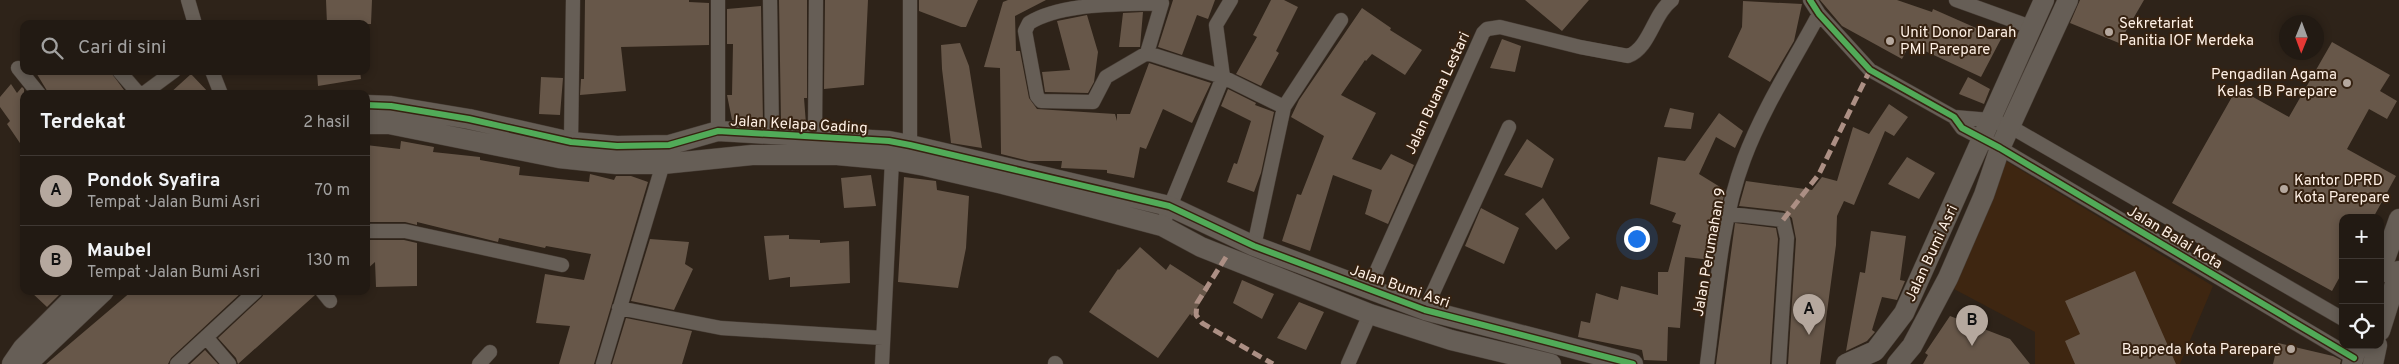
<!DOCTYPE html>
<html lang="id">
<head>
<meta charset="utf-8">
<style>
	:root { --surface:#221a13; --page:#2a231c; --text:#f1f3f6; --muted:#a2a1a0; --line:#3f3833; --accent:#b5a89e }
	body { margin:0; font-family:Overpass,sans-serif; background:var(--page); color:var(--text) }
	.controls { position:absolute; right:15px; bottom:15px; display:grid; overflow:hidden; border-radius:10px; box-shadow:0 2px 8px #0003 }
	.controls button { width:45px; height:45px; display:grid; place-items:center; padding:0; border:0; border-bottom:1px solid var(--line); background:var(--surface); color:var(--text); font:25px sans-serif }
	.compass { position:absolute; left:2279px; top:15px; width:45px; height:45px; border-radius:50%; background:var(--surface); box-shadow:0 2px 8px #0003; rotate:181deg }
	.you { position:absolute; left:1636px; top:238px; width:18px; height:18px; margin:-12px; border:4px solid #fff; border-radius:50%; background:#1a73e8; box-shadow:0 0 0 8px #1a73e833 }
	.badge { display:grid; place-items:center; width:32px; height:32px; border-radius:50%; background:var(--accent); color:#111; font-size:16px; font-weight:700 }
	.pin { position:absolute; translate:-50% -41px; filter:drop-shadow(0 1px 2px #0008) }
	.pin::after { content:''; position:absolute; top:26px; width:18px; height:15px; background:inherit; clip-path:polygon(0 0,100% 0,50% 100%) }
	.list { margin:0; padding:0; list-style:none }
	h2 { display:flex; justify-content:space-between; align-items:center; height:65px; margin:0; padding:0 20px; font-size:21px }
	h2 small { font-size:16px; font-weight:400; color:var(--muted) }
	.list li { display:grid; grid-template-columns:32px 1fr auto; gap:15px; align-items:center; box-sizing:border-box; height:70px; padding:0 20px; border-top:1px solid var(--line) }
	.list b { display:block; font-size:19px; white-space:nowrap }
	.list p { margin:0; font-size:16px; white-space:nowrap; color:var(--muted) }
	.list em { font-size:16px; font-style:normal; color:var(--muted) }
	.icon { flex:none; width:28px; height:28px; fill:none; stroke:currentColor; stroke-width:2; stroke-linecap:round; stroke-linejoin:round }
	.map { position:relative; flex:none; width:2399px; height:364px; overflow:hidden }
	.search { position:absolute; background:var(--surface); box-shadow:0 2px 8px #0003; left:20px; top:20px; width:350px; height:55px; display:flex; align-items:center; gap:12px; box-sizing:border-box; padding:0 18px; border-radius:10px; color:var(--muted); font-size:19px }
	.panel { position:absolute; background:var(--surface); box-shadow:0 2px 8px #0003; left:20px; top:90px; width:350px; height:205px; border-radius:10px }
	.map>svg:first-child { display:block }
</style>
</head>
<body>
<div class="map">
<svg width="2399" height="364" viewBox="0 0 2399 364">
	<rect width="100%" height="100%" fill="#2e2319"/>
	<path fill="#3e2611" d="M2006,161l207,125 -33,78h-145v-32l-81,-43z"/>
	<path fill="#675749" d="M326,0h46l-1,24h-44z
		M585,0h104v2l20,1v42l-88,2 5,44 -46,4 1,-16h3z
		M779,0h28v98h-3l2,26 -25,-1z
		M825,0h43l-4,85 -40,4z
		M919,0h59l-12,27h-5l-42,-16z
		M1008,0h38l-31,16 1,35h4l9,47 8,11 78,5 2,7v-7h13l19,-51 62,20 -19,40 -29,-14 -17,40 -6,-2 -6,31 -27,-5v-3l-46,-2 1,-7h-33l-28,-7 -1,-86 -16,-1 19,-65z
		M1173,0h42l-7,19 -11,-4 -15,40 -24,-8z
		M1271,0h13l14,7 -22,44 3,2 -18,33 -25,-12 21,-37 -4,-2z
		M1525,0h64l-27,31z
		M1820,0h77l35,12 1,-3 68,30 -20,38 -71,-33 -8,15 -60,-33z
		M2080,0h64l-25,43 -49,-20z
		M1743,1l59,3 -8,37 -24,41 -42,-25 14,-30z
		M761,6l2,116 -31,-2 -5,-25h5l1,-51h-6v-35z
		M1362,8l29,20 -1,2 32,20 -17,25 -33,-21 -6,7 -1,-1 -24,35 35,18 -24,46 29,11 10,-16 23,11 -26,59 -23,-10 7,-24 -39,-15 -23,76 -28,-10 15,-47 4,1 23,-59 -33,-19 8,-17z
		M1143,12l-3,35h-21l4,-34z
		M1087,15l11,37 -4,30 -6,11 -43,-1 -3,-20 28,-2 -13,-49z
		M1502,39l19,7 -6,26 -25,-4z
		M2332,42l58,33 -10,16 17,10 -10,18 -18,-10 -22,40 49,27 -23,42h-30v53l-11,20 -160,-88 65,-115 52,29z
		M960,43l9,23 13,82 -31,-5 -9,-74 -1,-24z
		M35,71h75l14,19 -5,4h-70z
		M317,71h43l1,8 -43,7z
		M191,74l19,20h-41z
		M541,77l22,1 -3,37 -21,-1z
		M1968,77l22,12 -6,15 -25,-10z
		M11,84l6,9 5,-6 2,2v60l-17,-25 3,-3 -10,-14v-10z
		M1228,89l28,14 -1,2 19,7 -13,61 -7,19 -27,-10 7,-19 3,1 14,-43 -30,-15z
		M1889,104l19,13 -14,19 -9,-5 -31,74 -10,-4 -7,15 -1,29 -16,119h-32l8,-125 -4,-21 -8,-7 -45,-5 7,-25 66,9 10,-13 15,4 16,-54 16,7z
		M1670,108l24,5 -3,16 -27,-2z
		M1719,113l24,18 -8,17 -19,-11 -17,37 26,16 -14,70 -26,-3 -5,71 -12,-1 -1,34 -23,-1 -2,-10 -64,-13 3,-16 9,2 6,-30 22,7 3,-14 37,9v-23h10l13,-47 -9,-3 4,-9 -26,-9 8,-47 27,4z
		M1527,139l27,20 -12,29 -38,-13z
		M401,141l33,6 -1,5 47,5v3l40,7 -1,8 70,7 1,-8 24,6 2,-4h15l17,6 -54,182h-35l11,-38 -34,-3 9,-49 39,6 7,-26 -45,-8 -1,2 -46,-10 -1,4 -81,-20v3l-12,-3h-39v-77l34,4z
		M1907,157l28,16 -16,26 -31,-15z
		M871,175l5,31 -32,2 -3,-30z
		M904,177l32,4 1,9 32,6 -3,52 -8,40 -60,-6z
		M1543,198l27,40 -14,12 -31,-36z
		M1481,208l38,20 -15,36 -39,-18z
		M1735,223l41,5 2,11 -8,125h-54z
		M1871,231l35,5 -6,44 5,1 -8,19 -15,-3 -10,33 3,2 -8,9 -21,10 14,-79 5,1z
		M789,235v4l31,1v3l29,-2 1,42 -60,4v-10l-21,3 -5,-44z
		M650,239l39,3 -4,22 8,5 -19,41 -43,-9z
		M366,240h38l13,3v43l-41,1 -1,-25 -9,8z
		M1140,247l26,23 4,-6 39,25 -17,27 -2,-2 -32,44 -69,-46 29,-43 1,1z
		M2135,271l41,93h-101l-10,-23 15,-7 -15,-33z
		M1242,280l32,14 -12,25 -29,-16z
		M30,291h33l-16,16z
		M132,291h111l-72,67 -3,6h-122z
		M265,291h48l2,4 -77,69 -2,-6 -18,-20 44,-41z
		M1299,302l25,10 -18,38 -29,-12z
		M1950,316l60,23 20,25h-107l5,-9 -3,-2z
		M626,318l66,13 -10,33h-70z
		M2278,343l55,13 8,4 -1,4h-67z
		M205,350l13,14h-28z"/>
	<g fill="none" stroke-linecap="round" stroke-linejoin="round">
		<g stroke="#483e36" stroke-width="15">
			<path id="street" d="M188,0l7,24
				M770,0l2,135
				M910,0v145
				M1810,0l9,14 51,56 84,47 8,11 38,20 354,210
				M1956,0l75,27
				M1147,53l15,-50c-40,2 -99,-1 -133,20l-4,8 12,65 4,5 52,1 13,-25 41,-24 76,24 61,30 57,-87
				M18,68l21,26
				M119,71l20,23
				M212,71l9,23
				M143,94l31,-23
				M1954,117l36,3 21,7 332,192
				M718,131v-131
				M815,137l1,-137
				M571,142l2,-142
				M1730,214l53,6 4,18 -8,126
				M1162,226l61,-149 -7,-52 15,-25
				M366,231h39l157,34
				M1254,246l30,-139
				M1368,290l115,-257 4,-4 13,-2 80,20 48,9c22,-8 25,-42 44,-56
				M322,291l8,10
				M619,308l102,20 162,10
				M1425,310l84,-183
				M206,337l23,27
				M1055,363l1,1
				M177,364l79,-73
				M479,364l11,-12
				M603,364l62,-207
				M882,364l10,-204
				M1348,364l22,-50
				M1707,364c9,-68 13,-141 37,-205 19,-51 50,-98 75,-145"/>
		</g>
		<g stroke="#483e36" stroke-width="21">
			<path id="secondary" d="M366,105l25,1 78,13 102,23 46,4 52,-1 49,-14 171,10 21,4 259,61 85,40 171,64 208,54
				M366,124h23l170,34 57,6h47l89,-9h85l55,5 33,6 78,18 159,42 39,21 169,67 81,26 100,24
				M2380,273l19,-54
				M2380,331l19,-60
				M12,364l11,-16 57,-57
				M27,364l77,-73
				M1846,364l29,-13 29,-38 140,-313
				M1897,364l15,-18 36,-68 36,-83 16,-47 68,-148
				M2352,364l5,-19
				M2373,364l4,-19"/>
		</g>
		<use href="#street" stroke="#665e56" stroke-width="14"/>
		<use href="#secondary" stroke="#665e56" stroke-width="20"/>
		<path stroke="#ac8f84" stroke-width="5" stroke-dasharray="10 5" stroke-linecap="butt" d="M1783,220l36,-46 51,-104
			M1226,257l-29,46 -1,12 6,8 71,41"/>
		<g stroke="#362211" stroke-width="9">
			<path id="cycleway" d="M1810,0l9,14 51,56 84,47 8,11 38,20 354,210
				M366,105l25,1 78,13 102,23 46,4 52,-1 49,-14 171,10 21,4 259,61 85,40 171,64 208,54"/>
		</g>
		<use href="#cycleway" stroke="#51ab58" stroke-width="6"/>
	</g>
	<g fill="#b5a89e" stroke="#362211" stroke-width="2">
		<circle cx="2109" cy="32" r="5"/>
		<circle cx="1890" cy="41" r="5"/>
		<circle cx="2347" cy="83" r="5"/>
		<circle cx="2284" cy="189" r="5"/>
		<circle cx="2291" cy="349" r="5"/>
	</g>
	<g text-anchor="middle" stroke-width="4" stroke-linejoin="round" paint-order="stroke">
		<g font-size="15" fill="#fef0e5" stroke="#362211" text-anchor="start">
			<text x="2119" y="28">Sekretariat<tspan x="2119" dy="17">Panitia IOF Merdeka</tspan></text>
			<text x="1900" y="37">Unit Donor Darah<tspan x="1900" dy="17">PMI Parepare</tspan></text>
			<text x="2337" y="79" text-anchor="end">Pengadilan Agama<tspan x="2337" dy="17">Kelas 1B Parepare</tspan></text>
			<text x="2294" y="185">Kantor DPRD<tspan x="2294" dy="17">Kota Parepare</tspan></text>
			<text x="2281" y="354" text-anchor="end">Bappeda Kota Parepare</text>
		</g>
		<g font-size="15" fill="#fef0e5" stroke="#362211">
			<text transform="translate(1437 93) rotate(-65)" y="5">Jalan Buana Lestari</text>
			<text transform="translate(799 124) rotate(3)" y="5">Jalan Kelapa Gading</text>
			<text transform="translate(2175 237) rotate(31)" y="5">Jalan Balai Kota</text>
			<text transform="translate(1709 252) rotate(-80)" y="5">Jalan Perumahan 9</text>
			<text transform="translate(1931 253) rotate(-65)" y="5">Jalan Bumi Asri</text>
			<text transform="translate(1400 286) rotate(19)" y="5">Jalan Bumi Asri</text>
		</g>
	</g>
</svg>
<div class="controls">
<button>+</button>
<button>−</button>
<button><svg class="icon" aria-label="locate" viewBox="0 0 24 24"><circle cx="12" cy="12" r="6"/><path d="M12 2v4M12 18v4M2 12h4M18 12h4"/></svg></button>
</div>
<svg class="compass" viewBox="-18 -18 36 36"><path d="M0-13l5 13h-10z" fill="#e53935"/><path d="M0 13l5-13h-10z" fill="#a2a1a0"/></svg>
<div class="you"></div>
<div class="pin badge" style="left:1809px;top:335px">A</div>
<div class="pin badge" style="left:1972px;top:346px">B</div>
<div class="search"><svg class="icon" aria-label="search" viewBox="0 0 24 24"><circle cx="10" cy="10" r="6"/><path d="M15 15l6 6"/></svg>Cari di sini</div>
<section class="panel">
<h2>Terdekat<small>2 hasil</small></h2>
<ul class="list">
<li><span class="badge">A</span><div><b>Pondok Syafira</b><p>Tempat · Jalan Bumi Asri</p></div><em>70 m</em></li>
<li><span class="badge">B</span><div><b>Maubel</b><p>Tempat · Jalan Bumi Asri</p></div><em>130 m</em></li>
</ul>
</section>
</div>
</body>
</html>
